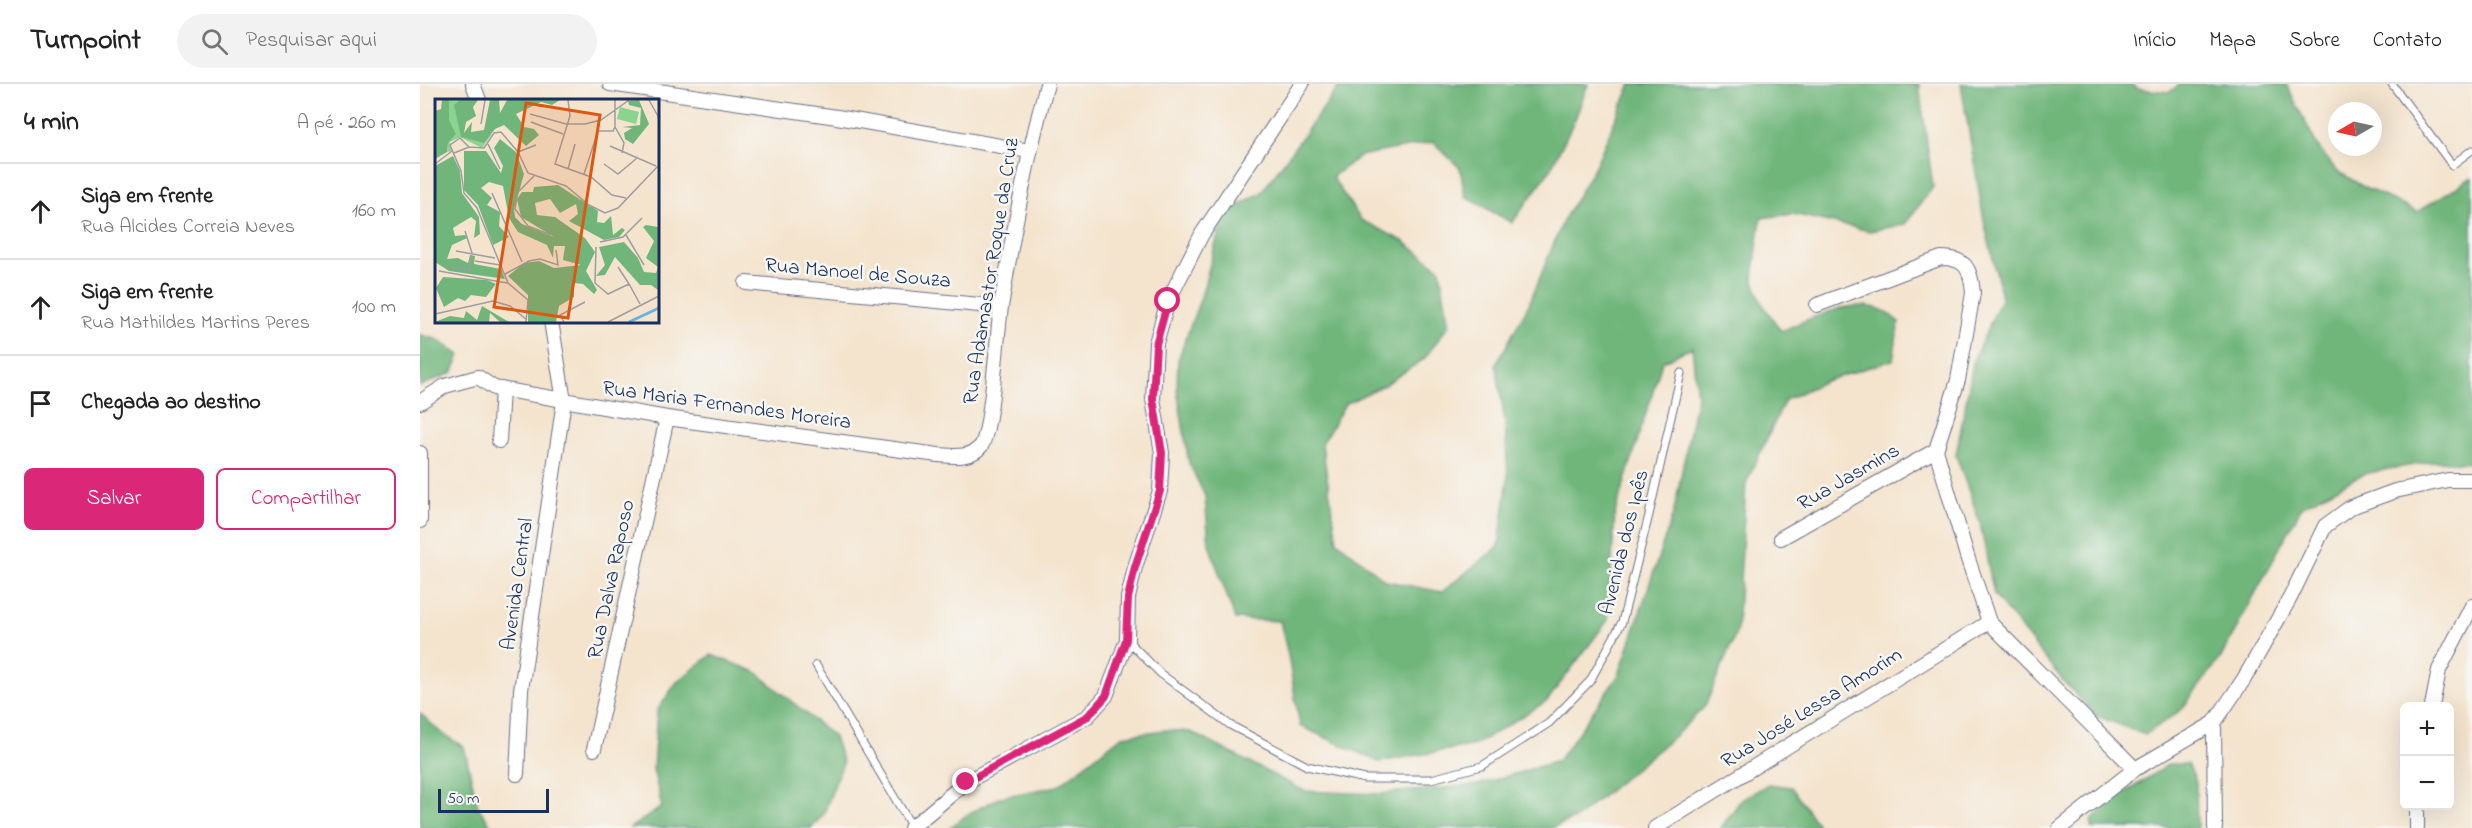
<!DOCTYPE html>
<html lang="pt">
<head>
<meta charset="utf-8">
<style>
	:root { --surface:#fff; --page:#f2f2f2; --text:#222; --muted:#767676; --line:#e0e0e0; --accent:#db2777 }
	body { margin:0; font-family:"Indie Flower",sans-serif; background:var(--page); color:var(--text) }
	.controls { position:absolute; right:18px; bottom:18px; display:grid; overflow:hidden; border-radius:9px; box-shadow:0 6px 24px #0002 }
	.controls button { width:54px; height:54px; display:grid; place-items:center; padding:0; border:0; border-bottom:2px solid var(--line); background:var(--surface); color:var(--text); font:30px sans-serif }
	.compass { position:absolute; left:1908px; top:18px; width:54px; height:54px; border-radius:50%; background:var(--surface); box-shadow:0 6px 24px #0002; rotate:261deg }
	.scale { position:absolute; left:18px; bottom:15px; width:111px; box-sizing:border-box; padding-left:6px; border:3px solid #1b2f5e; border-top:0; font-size:16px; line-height:21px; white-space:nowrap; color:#1b2f5e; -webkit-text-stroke:4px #f6f6f2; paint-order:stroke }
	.stop { position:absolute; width:18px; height:18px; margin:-14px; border:4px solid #db2777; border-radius:50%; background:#fff }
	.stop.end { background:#db2777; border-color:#fff; box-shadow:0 2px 6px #0008 }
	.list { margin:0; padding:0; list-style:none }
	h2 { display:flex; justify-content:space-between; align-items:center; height:78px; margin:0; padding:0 24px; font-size:26px }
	h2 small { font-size:20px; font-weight:400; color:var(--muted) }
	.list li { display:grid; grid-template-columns:39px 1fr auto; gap:18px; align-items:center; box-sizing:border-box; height:96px; padding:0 24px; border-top:2px solid var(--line) }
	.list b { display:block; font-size:22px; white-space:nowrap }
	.list p { margin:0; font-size:20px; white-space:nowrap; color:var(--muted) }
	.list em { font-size:20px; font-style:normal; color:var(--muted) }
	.actions { display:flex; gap:12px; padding:18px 24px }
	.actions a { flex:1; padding:14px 0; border:2px solid var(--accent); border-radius:9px; text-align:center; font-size:21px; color:var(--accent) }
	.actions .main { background:var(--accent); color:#fff }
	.icon { flex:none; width:33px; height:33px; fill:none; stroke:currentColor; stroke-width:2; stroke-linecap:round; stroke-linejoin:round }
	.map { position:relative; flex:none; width:2052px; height:744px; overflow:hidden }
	header { display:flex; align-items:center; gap:36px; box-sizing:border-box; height:84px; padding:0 30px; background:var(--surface); border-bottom:2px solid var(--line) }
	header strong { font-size:28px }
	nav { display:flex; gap:33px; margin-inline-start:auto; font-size:21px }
	.search { width:420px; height:54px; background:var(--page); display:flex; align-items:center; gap:15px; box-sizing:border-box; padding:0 21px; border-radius:33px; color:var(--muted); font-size:22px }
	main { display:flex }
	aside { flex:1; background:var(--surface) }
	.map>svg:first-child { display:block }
</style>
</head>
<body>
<header>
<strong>Turnpoint</strong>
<div class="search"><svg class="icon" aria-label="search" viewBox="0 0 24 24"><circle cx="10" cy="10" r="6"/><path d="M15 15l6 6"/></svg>Pesquisar aqui</div>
<nav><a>Início</a><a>Mapa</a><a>Sobre</a><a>Contato</a></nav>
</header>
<main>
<aside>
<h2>4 min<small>A pé · 260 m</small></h2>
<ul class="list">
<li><svg class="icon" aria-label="ahead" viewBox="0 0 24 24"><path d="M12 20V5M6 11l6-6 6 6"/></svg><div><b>Siga em frente</b><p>Rua Alcides Correia Neves</p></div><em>160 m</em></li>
<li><svg class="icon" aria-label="ahead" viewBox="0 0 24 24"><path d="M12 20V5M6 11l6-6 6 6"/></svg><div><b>Siga em frente</b><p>Rua Mathildes Martins Peres</p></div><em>100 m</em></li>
<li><svg class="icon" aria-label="arrive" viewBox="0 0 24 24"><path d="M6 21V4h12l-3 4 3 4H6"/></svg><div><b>Chegada ao destino</b></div></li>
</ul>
<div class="actions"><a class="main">Salvar</a><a>Compartilhar</a></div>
</aside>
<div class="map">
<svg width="2052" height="744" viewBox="0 0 2052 744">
	<rect width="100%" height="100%" fill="#f6f6f2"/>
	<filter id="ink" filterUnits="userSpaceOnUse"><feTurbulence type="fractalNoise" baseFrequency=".0167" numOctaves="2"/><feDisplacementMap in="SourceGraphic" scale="12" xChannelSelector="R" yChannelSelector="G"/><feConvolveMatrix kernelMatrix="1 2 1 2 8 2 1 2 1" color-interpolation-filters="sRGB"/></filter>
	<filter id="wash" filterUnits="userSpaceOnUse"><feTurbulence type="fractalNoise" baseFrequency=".008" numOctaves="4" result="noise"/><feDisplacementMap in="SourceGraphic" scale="24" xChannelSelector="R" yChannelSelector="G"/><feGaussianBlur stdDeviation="1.35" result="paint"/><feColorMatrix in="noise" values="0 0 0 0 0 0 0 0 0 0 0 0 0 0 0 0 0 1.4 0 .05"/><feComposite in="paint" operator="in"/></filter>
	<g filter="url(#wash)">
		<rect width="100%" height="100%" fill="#f4e4ce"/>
		<path fill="#70b67a" stroke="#46726c" stroke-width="1.5" d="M921,0h247l-13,35 -25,51 -38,53 -47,-27 -5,-28 -27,-26 -73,14 -28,21 29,43 42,21 37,28 9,56 -25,34 -38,25 -41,20 -23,40 15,97 49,40 56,11 57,-46 9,-68 -3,-57 -9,-56 33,-61 34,-83 32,-55 36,-82h288l14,103 -28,37 -35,7 -77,-17 -32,4 -8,60 8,24 20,29c29,-12 72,-35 103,-20 5,2 10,8 15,11l-6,38 -68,21 -40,19 -39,83 -9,148 -32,75 -28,28 -101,84 -25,10h-601l18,-14 33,-17 57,-11 64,-50 43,-6 26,2 113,59 75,3 98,-9 81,-24 61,-86 55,-164 23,-115 -5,-49 -30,15 -47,151 -7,107 -61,81 -72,44 -96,17 -79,-36 -12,-71 -8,-34 -45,-2 -26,-75 -4,-48 -16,-33 -12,-74 1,-29 23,-63 23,-84 37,-20z
			M1541,0h169l8,5 31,3 12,-8h105l32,63 18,23 26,16 55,26 55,-35v286l-37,-2 -72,13 -61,32 -82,153 -39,51 -36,25 -48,-19 -33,-34 -70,-87 -14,-72 -24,-68 18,-96 28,-62 -18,-76z
			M0,251l18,5 22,15 -8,18 -32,13z
			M291,571l45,17 78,65 9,26 -20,52 -12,13h-181l32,-21 -9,-38 4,-58 19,-28z
			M0,629l21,20 23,14 14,60 15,21h-73z
			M1749,680h19l8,18 1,46h-106l1,-9 23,-20z
			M1348,700l23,3 29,41h-99l19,-27z"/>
	</g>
	<g filter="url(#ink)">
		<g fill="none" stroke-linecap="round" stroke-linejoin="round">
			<g stroke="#676e85" stroke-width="9">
				<path id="service" d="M1972,0l60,81 20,-15
					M707,556l34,34 69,51 77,41 58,13h66l51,-13 67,-43 41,-42 32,-59 27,-107 32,-142
					M396,581l96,162"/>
			</g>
			<g stroke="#676e85" stroke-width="16">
				<path id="minor" d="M53,0l6,16
					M190,0l227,33 192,34
					M326,199l255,24
					M1397,221l124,-47c25,0 30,11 32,35l-15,87 -22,70 31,106 22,66 146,147
					M0,318l25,-16 33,-9 16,11 173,30 271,37c14,1 33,4 43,-9 11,-16 16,-113 20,-139 12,-75 26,-150 46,-223
					M79,357l3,-52
					M0,369v68
					M1361,454l155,-88
					M2012,622l7,-36 33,-64
					M1794,639l1,105
					M174,665l73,-331
					M97,690l4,-84 43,-289 -13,-80
					M491,744l55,-46 122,-66 18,-20 21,-56 1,-42 7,-31 25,-76 2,-38 -9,-54 3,-56 12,-42 34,-67 100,-150
					M1235,744l334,-206
					M1640,744l75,-59 79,-46 30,-44 46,-81 35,-72 26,-19 44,-16 53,-11h24
					M1997,744v-22"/>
			</g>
			<use href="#service" stroke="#fff" stroke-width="7"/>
			<use href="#minor" stroke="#fff" stroke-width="14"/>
		</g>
	</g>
	<g fill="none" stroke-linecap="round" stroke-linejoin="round" filter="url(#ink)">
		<path stroke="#db2777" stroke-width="8" d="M546,698l122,-66 18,-20 20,-56 2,-42 7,-31 25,-76 2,-38 -9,-54 3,-55 12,-43"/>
	</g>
	<g text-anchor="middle" stroke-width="5" stroke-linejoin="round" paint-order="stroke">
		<g font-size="21" fill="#1b2f5e" stroke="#f6f6f2">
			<text transform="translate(570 187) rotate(-81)" y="7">Rua Adamastor Roque da Cruz</text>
			<text transform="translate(438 188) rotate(5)" y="7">Rua Manoel de Souza</text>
			<text transform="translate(307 320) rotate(8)" y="7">Rua Maria Fernandes Moreira</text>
			<text transform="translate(1428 392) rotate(-30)" y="7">Rua Jasmins</text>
			<text transform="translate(1203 458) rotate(-76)" y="7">Avenida dos Ipês</text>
			<text transform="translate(190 495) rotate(-78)" y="7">Rua Dalva Raposo</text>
			<text transform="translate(96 500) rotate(-82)" y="7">Avenida Central</text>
			<text transform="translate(1391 623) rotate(-32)" y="7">Rua José Lessa Amorim</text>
		</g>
	</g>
	<g transform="translate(15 15)">
		<rect width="224" height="224" fill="#f4e4ce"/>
		<path d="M14,1h11l-5,9 9,29h23l5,-4 -10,14 -22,-11 -10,5 1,9 -4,1 1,-9 8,-9 -7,-15zM185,8l19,5 -3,12 -19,-5z" fill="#8bd48f"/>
		<path d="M7,1h7v19l7,15 -8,9 -1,9 -12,7v-48l6,-2zM25,1h18l-5,7 3,9 -10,6 -2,11 8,-11 -1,10 13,-2 6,-30h9l1,13 7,-13h53l-8,5 -11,-3 -25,12 8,13 10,2 5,6 -13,11 -22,-21 -9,4 -11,14 -23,-6 -7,-32zM204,1l10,24 -16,20 -8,-5 -1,-6 8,-5 -10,-1 18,-2 1,-17 -12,-3 -1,-4zM65,40l16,13 8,22 -10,35 1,8 7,7 32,13 -33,-20 -4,-18 5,-7h11l1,-5 24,-2 40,26 -1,11 7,1 7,-7 2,19 9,-7 3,2 -6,7 -15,3 -35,-19 9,-7 -2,-10 -16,9 -10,-14 -15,4 2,12 18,2 30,21 10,14 -9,19 11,19 -3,4 -11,-10 -9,-1v14l-15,9 -3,16h-28v-27l-20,-19 16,-13 15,-2 15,7 27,-3 -18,-5 2,-14h-11l-1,12 -6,-13 -29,-13 -9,-14 -6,-32 -14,-4 -8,6 11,10 -5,7 13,7 -1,14 10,11 -16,8 -15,-40 -14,-15v-39h22l15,22 2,-7 -9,-18zM18,57l7,15 2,22 17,24 1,17 -6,4 2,-17 -5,-4 -18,11 2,8 10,-1 2,3 -15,7 -5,14 11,-1 10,5 2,-8 5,1 -1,8 27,5 4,10 -56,-8 -14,-9v-96zM211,126l12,2v40l-12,-9 8,-17 -11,-14zM189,143l14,16 6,14 12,1 2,-6v23l-7,-5h-11l-25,-28 -10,18 -9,1 9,-11 -6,-18zM8,178l44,3 9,4 -10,13 -15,-2 -6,6 -7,-3 -14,9 -8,-19zM47,207l27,16h-9l-10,-9 -1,9h-54l15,-6 14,2 2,-7 11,9z" fill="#70b67a"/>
		<path fill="none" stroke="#67b2e0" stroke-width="3" d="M194,223l30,-14"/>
		<path fill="none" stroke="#9d9ca1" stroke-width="1.5" d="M133,1l2,16 -15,48 36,13 21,18 14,3M214,1l10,18M95,15l36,10h19l16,-4 28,-20M96,23l32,12M46,25l4,-24M180,28v-27M53,45l12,25M175,47l46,20M34,48l-9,-9 -10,7 11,26 3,22 13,15 31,75 20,17 -2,22M83,53l18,-7M19,54l15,-6 15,1 10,-15 7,-1 17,20 10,21 38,13 23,19 16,8 13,-5 41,-43M0,65l17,-13M169,65l14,10 19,-16M133,70l7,-25M149,75l14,-43h15l2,-4 9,16 -2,10M99,77l-16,16 -3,17 13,17 23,9M57,94l30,69M191,136l18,30M165,143l23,-5 19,-19M161,148l-1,36 13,11 21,-10 11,20M21,152l39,7M40,162l25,4M183,168l11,17M17,169l17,2 3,-17 -7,-22M4,172l68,12M70,175l24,-13 11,-2 18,6 -2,-15M0,215l58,-13 17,5 17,14M129,223l-4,-7 25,-13M173,223l51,-26"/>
		<path fill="#de5710" fill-opacity="0.15" stroke="#de5710" stroke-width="3" d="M91,4l74,12 -32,203 -74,-11z"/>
		<rect width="224" height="224" fill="none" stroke="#1b2f5e" stroke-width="3"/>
	</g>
</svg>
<div class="controls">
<button>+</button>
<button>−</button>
</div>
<svg class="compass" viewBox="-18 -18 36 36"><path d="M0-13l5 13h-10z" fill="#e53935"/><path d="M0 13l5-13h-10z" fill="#767676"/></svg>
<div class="scale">50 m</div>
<div class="stop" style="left:748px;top:217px"></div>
<div class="stop end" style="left:546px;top:698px"></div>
</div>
</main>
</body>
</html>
